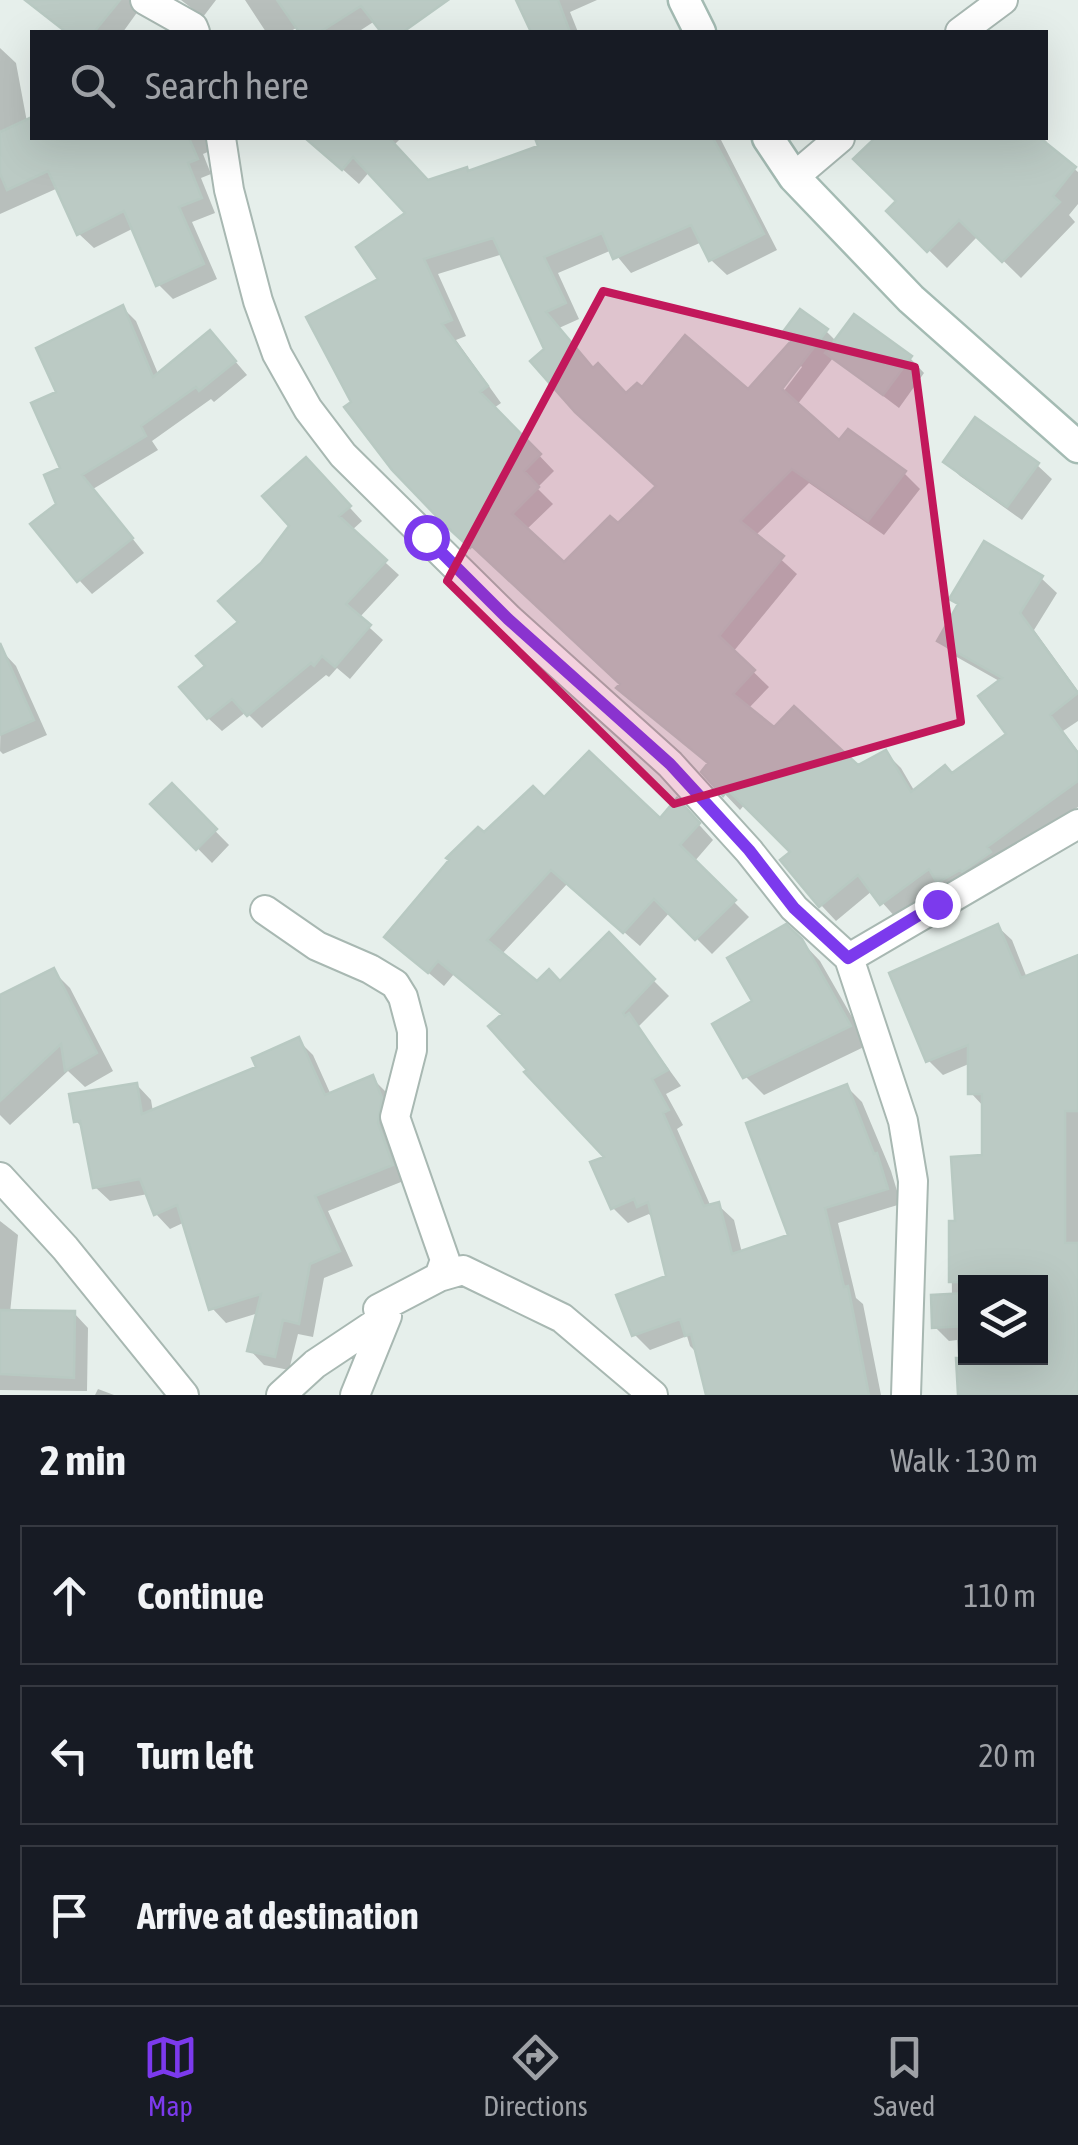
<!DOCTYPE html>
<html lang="en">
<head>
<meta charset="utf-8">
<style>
	:root { --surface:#171b24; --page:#242831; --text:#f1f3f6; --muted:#9ea1a6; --line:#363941; --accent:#7c3aed }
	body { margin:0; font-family:"Asap Condensed",sans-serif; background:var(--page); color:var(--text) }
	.controls { position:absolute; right:30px; bottom:30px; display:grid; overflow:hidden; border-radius:0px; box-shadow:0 10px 40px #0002 }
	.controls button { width:90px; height:90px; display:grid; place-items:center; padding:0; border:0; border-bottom:2px solid var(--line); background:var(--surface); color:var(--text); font:50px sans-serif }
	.stop { position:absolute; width:30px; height:30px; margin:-22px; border:8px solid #7c3aed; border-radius:50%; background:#fff }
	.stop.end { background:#7c3aed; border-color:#fff; box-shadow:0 2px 10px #0008 }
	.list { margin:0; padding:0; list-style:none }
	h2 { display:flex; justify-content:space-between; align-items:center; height:130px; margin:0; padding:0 40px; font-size:42px }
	h2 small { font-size:32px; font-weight:400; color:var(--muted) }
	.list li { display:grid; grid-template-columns:65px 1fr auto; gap:30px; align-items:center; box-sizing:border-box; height:140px; margin:0 20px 20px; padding:0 20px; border:2px solid var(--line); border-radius:0px }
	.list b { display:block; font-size:38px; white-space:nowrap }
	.list em { font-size:32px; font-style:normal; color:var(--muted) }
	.icon { flex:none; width:55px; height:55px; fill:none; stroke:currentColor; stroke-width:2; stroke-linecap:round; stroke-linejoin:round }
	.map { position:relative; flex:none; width:1078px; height:1395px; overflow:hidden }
	.search { position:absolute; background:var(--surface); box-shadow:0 10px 40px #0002; left:30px; right:30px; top:30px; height:110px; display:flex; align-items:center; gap:25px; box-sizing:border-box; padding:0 35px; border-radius:0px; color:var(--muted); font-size:38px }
	.sheet { height:610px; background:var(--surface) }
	nav { display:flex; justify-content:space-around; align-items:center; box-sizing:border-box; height:140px; border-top:2px solid var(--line); background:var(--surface); font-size:28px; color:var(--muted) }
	nav a { display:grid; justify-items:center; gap:5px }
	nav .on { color:var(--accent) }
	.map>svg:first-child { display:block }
</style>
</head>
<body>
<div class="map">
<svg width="1078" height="1395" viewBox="0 0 1078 1395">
	<rect width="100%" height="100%" fill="#e6efeb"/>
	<path fill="#0003" fill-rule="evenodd" d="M29,0h117l-23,32h-57z
		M181,0h35l-13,17z
		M245,0h162l-49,32h-56l-4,-5 -9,5h-23z
		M519,0h78l-27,12 8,20h-44z
		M0,48l16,15 11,59 5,-2v18h180l5,10 -14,6 8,20 -10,4 14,35 -23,9 25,57 -44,20 -15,-15 -24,-56 -40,20 -15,-14 -21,-46 -58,26z
		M308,138h93l-7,7 34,38 56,18 57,-54 -4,-9h72l5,12 26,-12h80l57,112 -50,25 -16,-15 -9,-18 -71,31 -19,-23 -54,23 21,46 -20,9 35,42 33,27 15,-6 107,1 77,-61 11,11 73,16 14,15 -25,35 -66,-50 -36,47 43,39 8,-11 56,40 16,16 -36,46 -75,-52 -54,53 42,38 -64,78 36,35 -21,22 26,21 84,38 28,-15 15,15 14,24 38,-16 56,-41 -8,-53 -46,-26 -15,-15 19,-35 -7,-7 89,-21 16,15 -23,37 44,61v30l-15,10 15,20v56l-124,90 -11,-11 -46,33 -25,-28 -36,30 -15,-16 -27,-53 -49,-48 -5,6 -36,-38 6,-7 -75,-62 -13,-19 -176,-162 -92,-119 28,-123 27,-67 -39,-42 -11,13zM503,254l156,233 -41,40 -54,39 -38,-36 27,-26 -16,-16 17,-17 -60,-63 7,-5 -45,-63 10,-4 -28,-62zM800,365l2,2 -25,33 -4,-3z
		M879,138h164l4,4 -2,2 33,28v32l-9,11 6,7 -54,56 -43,-42 -31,32 -58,-57 10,-10 -43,-42z
		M123,308l13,13 23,55 64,-29 24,28 -33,27 -3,-3 -59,42 6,9 -65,39 51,64 -52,41 -13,-14 -20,-75 4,-35 -4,-77z
		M946,462l91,3 15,14 -30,41 -62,-44z
		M319,474l43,47 -11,10 48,44 -40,43 24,22 -33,39 -13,-11 -8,9 -3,-2 -64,53 -16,-16 -24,19 -14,-13v-52l33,-44 22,-57 30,-39z
		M2,651l14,15 31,69 -44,19 -3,-3z
		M172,787l57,58 -17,18 -58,-59z
		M544,800l116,22 32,-5 21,23 -19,22 55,55 -37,37 -42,-42 -30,34 -72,-63 -67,72 36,29h23l49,-48 60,60 -31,31 43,59 -15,8 17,31 -6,4 34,78 7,-2 16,15 8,33 49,-16 56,-150 15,15 29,69 10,33 -63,19 18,75 7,6 18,91h-168l-15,-41 -8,-8 -3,-10 -37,14 -15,-15 34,-58 -14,-56 -6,-7 -21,9 -15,-15 -5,-50 -76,-87 -28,-56 -50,-41 -10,12 -41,-35 81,-115z
		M998,927l14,13 15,38 51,-21v438h-118l-3,-55 -8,1 -14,-14 17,-30 -1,-74h7l27,-66 -1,-50 -13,-14v-30l-28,12 -14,-14zM966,1282h74v76h-74z
		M801,941l19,20 48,84 -104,50 -19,-19 10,-74z
		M53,971l17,17 43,83 -28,16 -17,-16 -58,54 -10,-10v-117z
		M298,1040l15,15 18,40 41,-17 15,15 8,22 11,65 -78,31 25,55 -29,12 -11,59 -15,-3 -9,36 -25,-5 -14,-15 8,-37 -32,10 -14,-15 -27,-86 -15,7 -14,-15 -8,-20 -38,7 -15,-14 -10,-57 -9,-9 61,-36 14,15 2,12 106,-44z
		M0,1221l18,14 -8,78h64l14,15 -1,63 -87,-1z
		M98,1389l16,6h-19z"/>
	<path fill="#bbcac4" stroke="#b8c9c2" stroke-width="2.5" fill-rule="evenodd" d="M25,0h95l-26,32h-28z
		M277,0h171l-45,32h-22l-20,-26 -41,26h-21z
		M516,0h42l12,32h-39z
		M32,117v21h157l9,21 -10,4 14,35 -23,9 25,57 -48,22 -32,-75 -47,24 -29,-64 -41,19 -7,-16v-42z
		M305,138h84l39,42 39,-13 1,4 70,-25 -3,-8h178l51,96 -55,27 -18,-36 -78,34 -11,-26 -58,24 22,46 -20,9 47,56 5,-5 28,30 11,-10 5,4 43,-52 63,54 43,-48 -9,-8 18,-24 28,20 -46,60 57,51 9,-11 58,42 -38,50 -76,-52 -52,52 44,35 -65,80 36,34 -22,24 41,33 20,-21 64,59 28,-15 25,42 34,-27 7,8 54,-39 -28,-38 24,-18 -65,-37 21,-37 -9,-5 35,-58 59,35 -23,37 58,80 -28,22 28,38v28l-91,66 4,5 -29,20 -2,-2 -23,13 -8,-14 -49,36 -22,-30 -39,32 -39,-47 10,-8 -62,-62 -5,6 -22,-24 7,-9 -92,-75 4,-4 -148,-138 -2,2 -26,-24 -52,-54 -48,-63 7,-5 -45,-85 72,-38 -22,-32 49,-34 -52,-56 -11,13zM493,238l51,111 -14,12 45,51 81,74 -38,37 -8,-7 -46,46 -52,-48 27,-27 -15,-16 17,-17 -61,-62 8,-6 -46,-62 10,-4 -28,-61z
		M875,138h165l36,29 -23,29 7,6 -58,60 -43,-42 -32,32 -41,-41 10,-10 -43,-42z
		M123,305l30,72 57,-47 26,31 -37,30 -3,-4 -55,39 5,10 -64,39 51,63 -56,44 -47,-58 26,-20 -12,-29 16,-7 -29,-65 25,-11 -20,-44z
		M854,314l58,42 -29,39 -58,-42z
		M975,417l64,46 -32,44 -64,-45z
		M306,457l45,49 -12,10 48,44 -41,44 25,21 -36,42 -13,-11 -8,10 -3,-3 -64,53 -15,-17 -25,20 -28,-32 26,-21 -9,-10 42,-34 -20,-21 43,-38 28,-37 -27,-30z
		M0,643l34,77 -34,15z
		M589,751l71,67 17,-20 23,25 -20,22 56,55 -41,40 -41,-41 -31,34 -72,-63 -64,70 50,41 12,-12 11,12 49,-49 46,47 -32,34 2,3 4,-3 39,57 -16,9 17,31 -6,3 41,93 15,-4 13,52 56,-19 -42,-112 101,-39 27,70 3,-1 11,36 -63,19 19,79 4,-1 21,109h-163l-15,-61 -6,2 -5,-17 -48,17 -16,-41 50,-19 -18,-74 -11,5 -3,-8 -23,10 -21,-47 14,-5 -80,-85 3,-2 -39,-44 14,-12 -64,-53 -10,12 -44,-36 65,-77 -3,-2 32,-31 6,5 49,-46 11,11z
		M172,783l45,46 -21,21 -46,-46z
		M786,924l16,15 49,87 -108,52 -31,-54 40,-23 -25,-43z
		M998,924l23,54 57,-23v156h-13v132h13v152h-120l-2,-37h84v-76h-91v-61h6l-4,-64 31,-2v-61h-14v-49l-42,17 -37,-89z
		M54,968l43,85 -32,18 -4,-27 -61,57v-106z
		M299,1037l26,58 48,-20 9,23 -4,25 15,42 -78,31 25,55 -30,13 -11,60 -16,-4 -8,37 -28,-6 14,-57 -52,16 -32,-105 -23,10 -14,-36 -47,9 -13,-67 -6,1 -5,-28 68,-11 5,31 114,-47 -4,-9z
		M966,1293v33l-34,2 -1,-33z
		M0,1310l75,1 -1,67 -74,-4z"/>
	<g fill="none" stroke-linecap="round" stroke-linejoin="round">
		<g stroke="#a8b8b2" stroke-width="32">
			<path id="street" d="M145,0l48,27 2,5
				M960,32l43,-32
				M221,138l8,52 29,111 19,53 31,55 35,46 166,164 161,145 79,87 45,57 55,50 229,-134
				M794,177l46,-39
				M265,910l52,36 53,23 25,15 8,13 9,34v19l-17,67 50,143 -6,17
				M849,958l54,163 10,60 -7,214
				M0,1177l65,71 119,147
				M281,1395l34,-31 72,-48 -9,-7 61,-32 24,-7 99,48 91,77
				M355,1395l32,-79"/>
		</g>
		<g stroke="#a4bbb3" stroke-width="35">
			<path id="secondary" d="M684,0l16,32
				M768,138l26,39 117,122 167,148"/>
		</g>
		<use href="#street" stroke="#fff" stroke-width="28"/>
		<use href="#secondary" stroke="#fff" stroke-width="30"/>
	</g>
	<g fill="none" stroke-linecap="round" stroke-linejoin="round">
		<path stroke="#7c3aed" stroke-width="12" d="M426,537l82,82 162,145 79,86 45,58 54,50 89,-54"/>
	</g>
	<path fill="#c2185b" fill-opacity="0.2" stroke="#c2185b" stroke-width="8" stroke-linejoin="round" d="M603,291l312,76 46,355 -287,82 -227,-223z"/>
</svg>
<div class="controls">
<button><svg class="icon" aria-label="layers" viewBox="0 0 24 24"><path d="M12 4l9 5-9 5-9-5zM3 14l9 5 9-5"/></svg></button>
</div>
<div class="stop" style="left:426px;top:537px"></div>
<div class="stop end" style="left:937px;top:904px"></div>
<div class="search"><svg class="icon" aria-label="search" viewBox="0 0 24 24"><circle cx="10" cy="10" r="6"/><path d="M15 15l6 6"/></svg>Search here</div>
</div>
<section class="sheet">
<h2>2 min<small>Walk · 130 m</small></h2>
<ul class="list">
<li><svg class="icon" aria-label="ahead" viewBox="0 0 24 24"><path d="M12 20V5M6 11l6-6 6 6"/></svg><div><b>Continue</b></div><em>110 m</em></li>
<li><svg class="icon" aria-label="left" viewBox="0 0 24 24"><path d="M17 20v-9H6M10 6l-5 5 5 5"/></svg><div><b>Turn left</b></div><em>20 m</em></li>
<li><svg class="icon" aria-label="arrive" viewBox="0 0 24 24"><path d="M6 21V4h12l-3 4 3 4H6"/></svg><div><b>Arrive at destination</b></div></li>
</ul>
</section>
<nav>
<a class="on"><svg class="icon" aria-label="map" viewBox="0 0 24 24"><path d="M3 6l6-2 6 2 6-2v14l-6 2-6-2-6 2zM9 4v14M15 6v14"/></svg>Map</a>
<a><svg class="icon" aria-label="directions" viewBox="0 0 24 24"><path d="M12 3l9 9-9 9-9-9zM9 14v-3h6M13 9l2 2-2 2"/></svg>Directions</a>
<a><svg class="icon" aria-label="saved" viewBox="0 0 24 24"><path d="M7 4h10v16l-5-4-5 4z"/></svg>Saved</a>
</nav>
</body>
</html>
